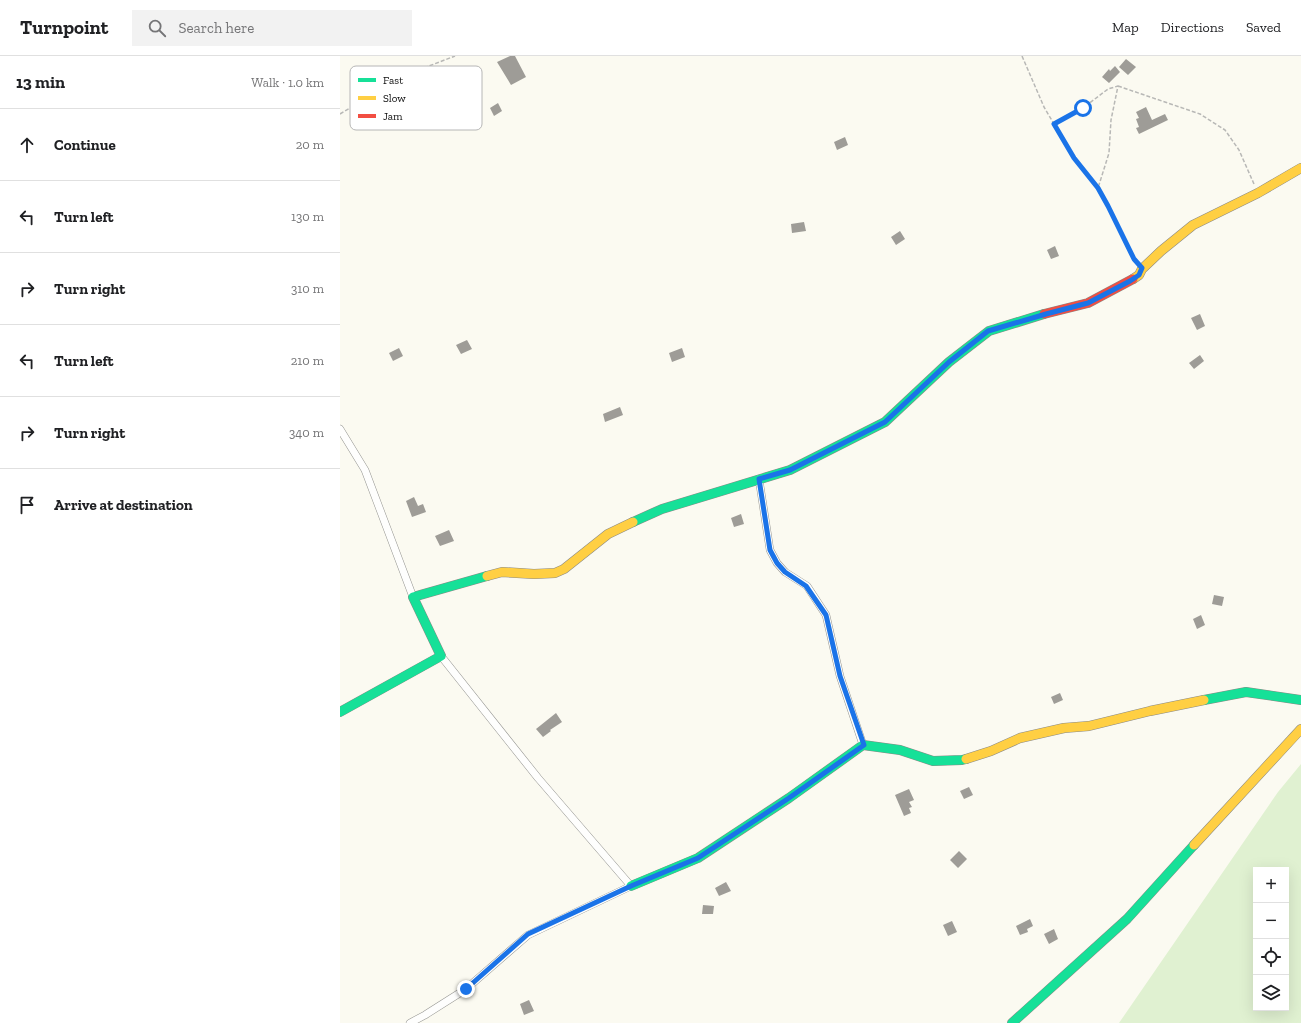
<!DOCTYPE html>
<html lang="en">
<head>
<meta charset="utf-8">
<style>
	:root { --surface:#fff; --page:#f2f2f2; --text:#202124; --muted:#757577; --line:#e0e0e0 }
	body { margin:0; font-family:"Zilla Slab",serif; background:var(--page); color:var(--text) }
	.controls { position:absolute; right:12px; bottom:12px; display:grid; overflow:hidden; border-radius:0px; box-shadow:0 4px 16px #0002 }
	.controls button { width:36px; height:36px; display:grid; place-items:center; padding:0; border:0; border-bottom:1px solid var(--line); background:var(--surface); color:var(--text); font:20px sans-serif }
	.stop { position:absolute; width:12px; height:12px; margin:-9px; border:3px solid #1a73e8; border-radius:50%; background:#fff }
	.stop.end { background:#1a73e8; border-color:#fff; box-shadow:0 1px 4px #0008 }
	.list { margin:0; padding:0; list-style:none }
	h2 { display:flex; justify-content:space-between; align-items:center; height:52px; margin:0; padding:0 16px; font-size:17px }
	h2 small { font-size:13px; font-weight:400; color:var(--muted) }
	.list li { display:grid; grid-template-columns:26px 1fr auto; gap:12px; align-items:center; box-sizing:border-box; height:72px; padding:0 16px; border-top:1px solid var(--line) }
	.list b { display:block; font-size:15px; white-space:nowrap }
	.list em { font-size:13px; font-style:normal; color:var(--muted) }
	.icon { flex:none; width:22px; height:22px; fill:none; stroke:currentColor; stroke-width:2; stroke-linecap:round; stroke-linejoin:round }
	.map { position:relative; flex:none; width:961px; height:967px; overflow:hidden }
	header { display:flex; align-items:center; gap:24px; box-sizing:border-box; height:56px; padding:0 20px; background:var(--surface); border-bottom:1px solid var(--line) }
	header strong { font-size:19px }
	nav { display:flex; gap:22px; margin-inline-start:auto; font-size:14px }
	.search { width:280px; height:36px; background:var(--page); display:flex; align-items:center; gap:10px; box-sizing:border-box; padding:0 14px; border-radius:0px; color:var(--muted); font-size:15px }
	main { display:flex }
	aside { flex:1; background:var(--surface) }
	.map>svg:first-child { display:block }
</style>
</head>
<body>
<header>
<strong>Turnpoint</strong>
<div class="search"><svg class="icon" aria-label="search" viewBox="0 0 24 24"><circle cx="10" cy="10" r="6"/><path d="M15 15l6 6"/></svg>Search here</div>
<nav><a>Map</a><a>Directions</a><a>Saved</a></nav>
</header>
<main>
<aside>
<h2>13 min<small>Walk · 1.0 km</small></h2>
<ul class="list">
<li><svg class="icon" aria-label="ahead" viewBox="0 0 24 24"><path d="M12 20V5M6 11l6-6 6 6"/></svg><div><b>Continue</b></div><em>20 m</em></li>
<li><svg class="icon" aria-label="left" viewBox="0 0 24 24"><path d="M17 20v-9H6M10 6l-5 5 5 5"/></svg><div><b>Turn left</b></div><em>130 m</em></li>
<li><svg class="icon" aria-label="right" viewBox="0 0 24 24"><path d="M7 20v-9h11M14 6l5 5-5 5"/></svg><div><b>Turn right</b></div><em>310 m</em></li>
<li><svg class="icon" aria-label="left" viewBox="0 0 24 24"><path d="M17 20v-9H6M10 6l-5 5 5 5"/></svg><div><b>Turn left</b></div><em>210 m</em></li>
<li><svg class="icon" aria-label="right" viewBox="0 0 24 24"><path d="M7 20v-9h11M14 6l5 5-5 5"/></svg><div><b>Turn right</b></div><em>340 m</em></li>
<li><svg class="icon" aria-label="arrive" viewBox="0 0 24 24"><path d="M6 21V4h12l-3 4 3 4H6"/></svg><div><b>Arrive at destination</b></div></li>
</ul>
</aside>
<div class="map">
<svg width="961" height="967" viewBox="0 0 961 967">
	<rect width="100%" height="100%" fill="#fbfaf1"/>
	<path fill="#e0f1d1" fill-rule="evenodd" d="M961,708v259h-182l159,-231zM916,814h30v138h-30z"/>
	<path fill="#9e9c97" d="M170,0h5l11,21 -15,8 -14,-23z
		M786,3l10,8 -8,8 -9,-8z
		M775,10l5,6 -11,11 -7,-6 7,-8 1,2z
		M158,47l4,8 -8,5 -4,-8z
		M806,51l6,13 13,-6 3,6 -29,14 -3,-6 3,-1 -3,-8 3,-1 -3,-6z
		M505,81l3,8 -11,5 -3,-8z
		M464,166l2,9 -14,2 -1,-9z
		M560,175l5,8 -9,6 -5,-8z
		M715,190l4,10 -8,3 -4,-9z
		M860,258l5,12 -8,4 -6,-12z
		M127,284l5,9 -11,5 -5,-9z
		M59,292l4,8 -10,5 -4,-8z
		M342,292l3,9 -13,5 -3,-9z
		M860,299l4,6 -10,8 -5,-6z
		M280,351l3,8 -18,7 -2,-8z
		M74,441l4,9 5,-2 3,8 -14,5 -6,-16z
		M401,458l3,10 -10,3 -3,-9z
		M109,474l5,11 -14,5 -5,-10z
		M874,539l10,2 -2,9 -10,-2z
		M861,559l4,10 -8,4 -4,-10z
		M720,637l3,7 -9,4 -3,-7z
		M216,657l6,9 -12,8 1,1 -8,6 -7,-8z
		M629,731l4,8 -9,4 -4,-8z
		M569,733l5,11 -5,2 3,5 -3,1 2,5 -7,3 -9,-21z
		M619,795l8,8 -9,9 -8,-8z
		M386,826l5,9 -12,5 -4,-8z
		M363,849l11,1 -1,8h-11z
		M690,863l3,7 -6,3 1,3 -8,3 -4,-9z
		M612,865l5,11 -9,4 -5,-11z
		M714,873l4,10 -9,5 -5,-10z
		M189,944l5,11 -10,4 -4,-11z"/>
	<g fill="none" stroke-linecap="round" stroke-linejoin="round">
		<g stroke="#949490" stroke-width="8">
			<path id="street" d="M0,373l25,41 48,127
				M419,423l11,71 7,13 8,9 22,14 19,29 14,61 23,69
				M70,967l15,-8 41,-26 62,-54 103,-49 -93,-108 -97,-122"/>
		</g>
		<g stroke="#8b8a86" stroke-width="10">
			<path id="fast" d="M293,466l29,-13 128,-39 95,-48 64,-60 40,-31 55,-17
				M864,644l42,-8 55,8
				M0,656l101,-56 -28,-59 74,-21
				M291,830l67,-28 91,-60 74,-53 37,5 33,11 29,-1 4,-1
				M672,967l115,-104 67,-74"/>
		</g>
		<g stroke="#8b8a86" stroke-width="10">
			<path id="slow" d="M793,223l6,-4 3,-6 19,-18 32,-26 65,-32 43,-25
				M147,520l15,-4 32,2 21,-1 9,-4 44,-35 25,-12
				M626,703l25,-8 29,-13 44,-10 25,-2 61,-15 54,-11
				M854,789l107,-116"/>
		</g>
		<g stroke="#8b8a86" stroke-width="10">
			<path id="jam" d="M704,258l44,-11 45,-24"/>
		</g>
		<path stroke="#b8b8b6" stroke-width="1.5" stroke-dasharray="4 2" stroke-linecap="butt" d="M682,0l22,51 30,51 24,30 10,18 10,23 18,32
			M778,30l82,28 25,16 14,20 15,34
			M0,58l63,-38 52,-20
			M714,68l29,-16 25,-19 10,-3 -7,34 -2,33 -11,35"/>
		<use href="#street" stroke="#fefefd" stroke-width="7"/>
		<use href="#fast" stroke="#16e098" stroke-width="9"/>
		<use href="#slow" stroke="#ffcf43" stroke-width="9"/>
		<use href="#jam" stroke="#f24e42" stroke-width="9"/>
	</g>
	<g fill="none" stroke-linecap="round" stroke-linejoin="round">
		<path stroke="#1a73e8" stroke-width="5" d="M126,933l62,-55 103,-48 67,-28 91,-60 75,-53 -24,-69 -14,-61 -20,-29 -21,-14 -8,-9 -7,-13 -11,-71 31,-9 95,-48 64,-60 39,-31 58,-17 42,-11 42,-22 9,-6 3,-7 -8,-9 -26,-53 -10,-18 -24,-30 -20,-34 29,-16"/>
	</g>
	<rect x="10" y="10" width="132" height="64" rx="6" fill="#fff" stroke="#b6b6b6" stroke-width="1"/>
	<rect x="18" y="22" width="18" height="4" fill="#16e098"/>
	<rect x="18" y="40" width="18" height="4" fill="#ffcf43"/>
	<rect x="18" y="58" width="18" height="4" fill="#f24e42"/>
	<g font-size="11" fill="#0d0d0d">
		<text x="43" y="28">Fast</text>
		<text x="43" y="46">Slow</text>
		<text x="43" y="64">Jam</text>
	</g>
</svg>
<div class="controls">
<button>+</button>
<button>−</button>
<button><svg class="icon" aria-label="locate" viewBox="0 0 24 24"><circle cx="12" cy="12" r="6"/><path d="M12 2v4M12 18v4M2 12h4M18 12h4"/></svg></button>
<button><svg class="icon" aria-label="layers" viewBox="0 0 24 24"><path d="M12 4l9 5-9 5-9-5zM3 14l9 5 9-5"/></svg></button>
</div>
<div class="stop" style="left:743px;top:52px"></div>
<div class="stop end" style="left:126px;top:933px"></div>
</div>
</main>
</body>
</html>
